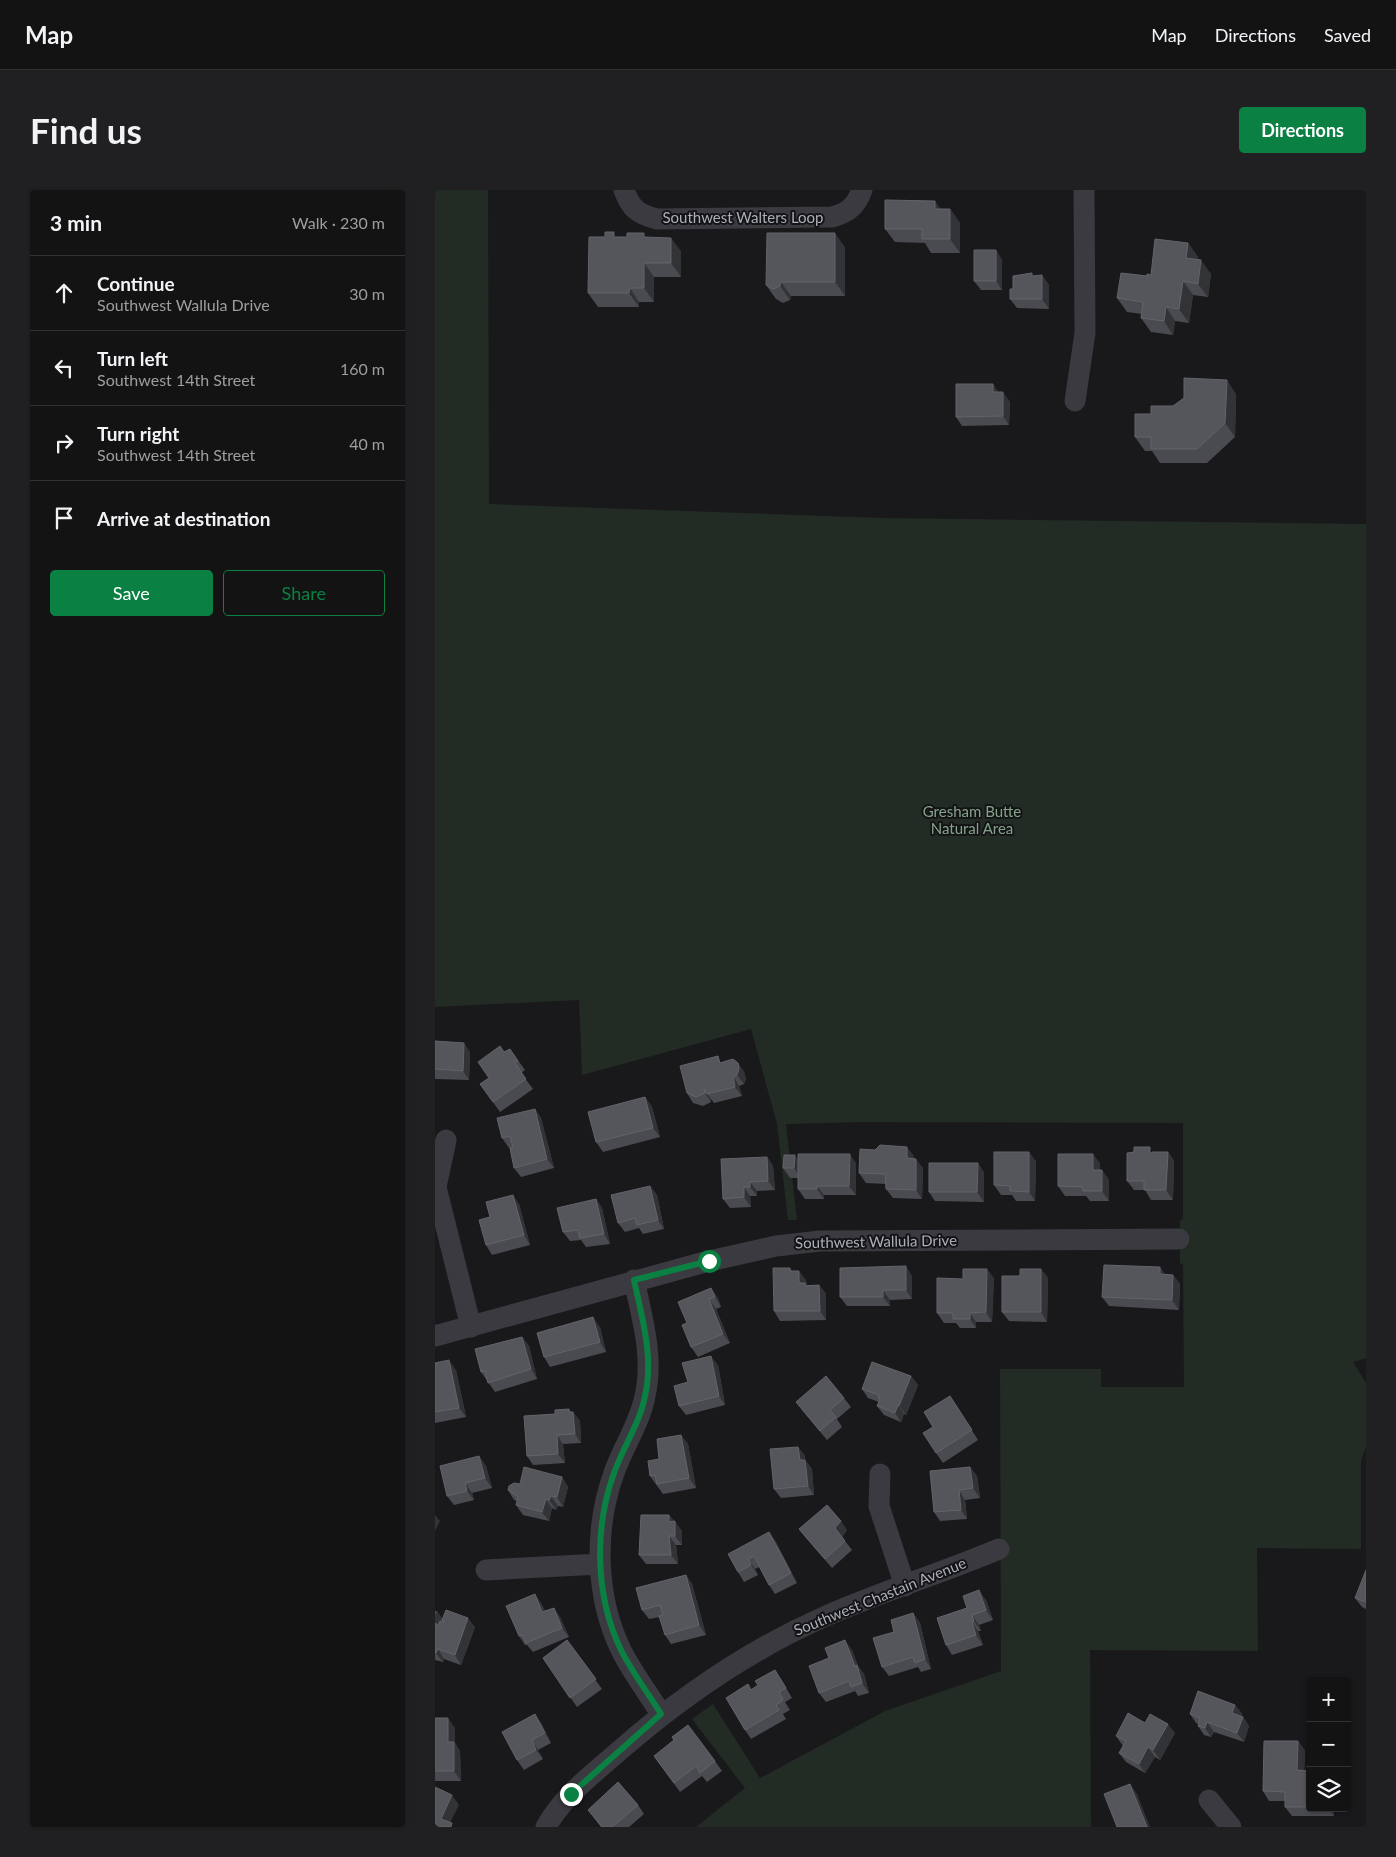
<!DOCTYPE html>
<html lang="en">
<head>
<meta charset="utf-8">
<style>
	:root { --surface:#131314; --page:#202022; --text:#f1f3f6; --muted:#9d9ea0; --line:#323234; --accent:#0b8043 }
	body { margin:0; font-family:Lato,sans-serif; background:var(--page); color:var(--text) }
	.controls { position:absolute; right:15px; bottom:15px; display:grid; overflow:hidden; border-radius:5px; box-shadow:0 1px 4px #0004 }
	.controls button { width:45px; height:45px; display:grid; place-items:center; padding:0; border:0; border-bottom:1px solid var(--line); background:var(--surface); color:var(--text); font:25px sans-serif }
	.stop { position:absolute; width:15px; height:15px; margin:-11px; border:4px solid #0b8043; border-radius:50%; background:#fff }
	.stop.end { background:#0b8043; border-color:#fff; box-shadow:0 1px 5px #0008 }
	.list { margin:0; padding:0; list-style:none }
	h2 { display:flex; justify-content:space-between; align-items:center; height:65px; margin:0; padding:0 20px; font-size:21px }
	h2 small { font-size:16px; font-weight:400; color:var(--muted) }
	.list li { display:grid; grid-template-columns:32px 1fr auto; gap:15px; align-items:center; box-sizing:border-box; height:75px; padding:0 20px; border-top:1px solid var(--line) }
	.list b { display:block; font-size:19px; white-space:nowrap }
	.list p { margin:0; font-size:16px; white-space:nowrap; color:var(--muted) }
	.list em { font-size:16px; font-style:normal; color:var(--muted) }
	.actions { display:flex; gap:10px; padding:15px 20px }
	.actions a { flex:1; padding:11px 0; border:1px solid var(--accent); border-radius:5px; text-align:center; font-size:18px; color:var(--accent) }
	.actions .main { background:var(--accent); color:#fff }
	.icon { flex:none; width:28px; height:28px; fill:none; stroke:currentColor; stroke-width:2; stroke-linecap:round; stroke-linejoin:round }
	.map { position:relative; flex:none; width:931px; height:1637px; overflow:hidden; border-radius:5px }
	header { display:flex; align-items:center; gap:30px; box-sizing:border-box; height:70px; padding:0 25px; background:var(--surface); border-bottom:1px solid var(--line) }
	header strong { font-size:24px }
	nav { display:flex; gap:28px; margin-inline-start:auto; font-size:18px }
	.intro { display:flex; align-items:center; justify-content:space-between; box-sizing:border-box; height:120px; padding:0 30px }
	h1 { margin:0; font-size:35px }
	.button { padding:12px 22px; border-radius:5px; background:var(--accent); color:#fff; font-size:18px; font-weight:700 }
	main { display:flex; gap:30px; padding:0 30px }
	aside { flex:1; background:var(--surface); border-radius:5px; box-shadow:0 1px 4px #0004 }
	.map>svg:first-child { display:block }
</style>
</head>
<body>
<header>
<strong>Map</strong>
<nav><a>Map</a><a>Directions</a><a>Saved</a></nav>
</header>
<div class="intro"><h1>Find us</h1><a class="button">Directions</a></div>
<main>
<aside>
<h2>3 min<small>Walk · 230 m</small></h2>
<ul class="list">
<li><svg class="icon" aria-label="ahead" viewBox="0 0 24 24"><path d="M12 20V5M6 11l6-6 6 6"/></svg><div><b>Continue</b><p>Southwest Wallula Drive</p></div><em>30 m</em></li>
<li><svg class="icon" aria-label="left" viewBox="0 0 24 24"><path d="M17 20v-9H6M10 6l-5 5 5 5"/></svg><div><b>Turn left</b><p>Southwest 14th Street</p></div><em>160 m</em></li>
<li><svg class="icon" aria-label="right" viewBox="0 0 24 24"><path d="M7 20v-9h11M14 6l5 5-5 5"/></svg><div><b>Turn right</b><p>Southwest 14th Street</p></div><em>40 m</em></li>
<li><svg class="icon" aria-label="arrive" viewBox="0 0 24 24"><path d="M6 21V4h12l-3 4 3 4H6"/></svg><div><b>Arrive at destination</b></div></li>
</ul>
<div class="actions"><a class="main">Save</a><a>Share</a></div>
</aside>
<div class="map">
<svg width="931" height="1637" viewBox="0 0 931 1637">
	<rect width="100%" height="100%" fill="#19191b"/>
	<path fill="#232b25" d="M0,0h53l1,314 394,14 483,6v834l-13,4 13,21v64l-5,14v88l-104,-1 1,103 -168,-1 1,177h-395l49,-39 -53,-69 21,-15 47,74 125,-67 116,-40 -1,-302h101v18h83l-1,-123 -3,-1v-43l3,-1v-96l-320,-1 -77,2 11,96h-9l-11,-96 -26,-95 -169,46 -3,-75 -144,7z"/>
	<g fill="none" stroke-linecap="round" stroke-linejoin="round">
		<path stroke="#3a3a40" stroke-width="21" d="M189,0c7,19 14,24 33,29l175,-2c16,-4 24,-11 30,-27
			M640,211l10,-68 -1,-143
			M11,950l-10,47 35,140
			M199,1090c8,38 20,77 11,116 -5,27 -22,51 -31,77 -20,55 -19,123 7,177 11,22 27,43 40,64
			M0,1146l270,-74 71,-16 44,-5 359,-2
			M445,1284l-1,32 26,80
			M51,1380l114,-6
			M774,1610l22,27
			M111,1637c17,-31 46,-52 73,-76 62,-54 132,-102 207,-135 57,-25 116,-43 173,-67"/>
	</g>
	<path fill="#4a4b50" d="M506,19h9l10,14v30h-29l-6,-10 -30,-1 -10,-13z
		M183,47h29l34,14v26h-27v25h-15v5h-41l-10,-14z
		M753,53l10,14 -1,3 14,14 -3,23 -15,-2 -4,28 -14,-2 -2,14 -22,-3 -10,-14 1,-4 -15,-2 -10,-14 30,-22 4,-1z
		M410,57v49h-54l-1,4 -7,3 -7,-4 -10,-14z
		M561,60l6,10v30h-21l-7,-9z
		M607,85l7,10v24l-32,-1 -7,-9 3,-10 21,-13z
		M558,194l5,8 12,10 -1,23 -47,1 -6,-9z
		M801,204l-1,43 -28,26h-47l-8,-12h-7l-10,-14 16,-23 22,-8z
		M0,851l35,11 -1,28 -34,-1z
		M75,859l15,21 -4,3 12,16 -33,23 -20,-28 9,-6 15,-26z
		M287,872l16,1 6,9 2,7 -2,5 -5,2 3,10 -28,7 -3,-4v3l-8,4 -10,-3 -6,-10z
		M210,907l7,10 8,30 -57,15 -7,-10z
		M100,919l6,9 13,50 -33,9 -7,-9 -1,-21 -4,1 -7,-10z
		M718,962h15l6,9 -1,39h-22l-6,-10h-11l-7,-9z
		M479,966v2l9,10 -1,31 -29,-1 -7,-9v-5l-20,-1 -7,-10z
		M332,967l6,9 2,24 -18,1v5h-7l1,11 -21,1 -7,-9z
		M363,970l58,3v32h-32v4h-19l-7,-10v-11h-8l-7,-10z
		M601,971l-1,40h-19l-4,-6h-11l-7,-10z
		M665,973v7h2l7,10v21h-19l-4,-5h-21l-7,-10z
		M549,982v30l-49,-1 -6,-9z
		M215,996l7,9 7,34 -21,5 -4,-6 -14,4 -7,-9z
		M161,1009l6,9 8,36 -24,3 -5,-7 -11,1 -7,-9z
		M84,1014l11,41 -38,10 -6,-10 4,-28z
		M725,1077l5,8h8l7,9 -1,26 -70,-4 -7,-9z
		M355,1078l2,3 14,9 1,5h12l7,9v26l-46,1 -6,-10z
		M606,1079l7,9 -1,44 -38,-1 -7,-9 18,-36z
		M477,1086v23l-22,1v6h-43l-7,-9z
		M559,1088l-2,44h-16v6h-16l-4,-5h-12l-7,-10z
		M276,1098l7,10 3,9 -5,2 14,34 -32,14 -7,-10 -4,-24z
		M165,1137l6,25 -56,15 -6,-10z
		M87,1147l7,9 8,33 -42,13 -14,-20z
		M0,1173l21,7 10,47 -31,6z
		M283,1175l7,40 -39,10 -7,-9 9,-24z
		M476,1186l7,9 -12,30 -2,-1 -3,8 -17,-7 -7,-9 2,-4 -11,-4 -6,-9z
		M515,1206l28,44 -35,23 -7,-10 -3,-26z
		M409,1208l7,9 -14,12 5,8 -15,13 -24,-29 -7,-9z
		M134,1219l2,3h2l7,9 1,22 -18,1 2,19 -32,2 -6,-9 28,-42z
		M246,1245l7,9 8,44 -33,6 -13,-18 9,-17z
		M363,1257l7,9v4l7,9 2,26 -33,3 -7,-9z
		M44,1266l7,10 6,22 -20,5 2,7 -20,5 -7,-9z
		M535,1277l7,9 3,22 -15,2 2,19 -27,2 -6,-9z
		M127,1287l6,10 -5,20 -5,-1 -2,4 -4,-2 -3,13 -26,-6 -7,-10 1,-4 -3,-1 -6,-10 12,-6z
		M234,1325l13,16v14h-6l2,19h-32l-7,-9z
		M364,1339l48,1 -5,7 10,13 -20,18 -26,-30z
		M334,1342l7,10 21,41 -22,11 -6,-9 -10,-18 -4,2 3,6 -14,7 -6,-10z
		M931,1380v39l-4,-2 -7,-9z
		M251,1385l6,9 14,51 -35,9 -6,-9 -5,-18 -11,2 -7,-9z
		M551,1410l7,20 -14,5 2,6h-3l5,14 -31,10 -6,-10 21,-37z
		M106,1413l4,8 15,6 9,20 -36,15 -6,-7h-2l-6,-9z
		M0,1421h2l5,8 33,8 -14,38 -17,-6 -1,3 -8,-2z
		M478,1423l7,10 11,46 -10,3 -3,-5 -29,9 -7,-9 12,-35z
		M132,1450l35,49 -25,18 -34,-49z
		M417,1460l6,16 6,8 5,19 -11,3 -3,-5 -29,11 -7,-9z
		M346,1489l11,19 -7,4 5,8 -7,4 3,5 -35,20 -6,-9 6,-41z
		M800,1515l7,9 -1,2 2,1 6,9 -5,16 -30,-10 -3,5 -7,-2 -6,-9v-2l-2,-1 -6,-9z
		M0,1528l20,10v15l5,8 1,30h-26z
		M106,1533l10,20 -13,7 5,9 -19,11 -7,-10z
		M710,1533l30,10 -15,27 -5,-3 -10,16 -19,-11 -7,-9 4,-7 -7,-10z
		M863,1551l7,10 -1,20h6v37h24v8h-42l-7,-9v-6h-16l-6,-10z
		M219,1566l61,5 7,10 -15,11 -5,-6 -22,16z
		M203,1615l6,9 -15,13h-28l-13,-17z"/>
	<path fill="#323336" d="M500,11l10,14 -10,-6z
		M515,19l10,14v30l-10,-14z
		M400,43l10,14v49l-10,-14z
		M236,48l10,13v26l-10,-14z
		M753,53l10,14 -3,15 -9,-14z
		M561,60l6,10v30l-6,-9z
		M766,70l10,14 -3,23 -10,-13z
		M209,73l10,14v25l-10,-14z
		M607,85l7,10v24l-7,-10z
		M748,91l10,14 -4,28 -10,-14z
		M346,92l10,14 -1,4 -10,-14z
		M195,98l9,14v5l-10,-14z
		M731,117l9,14 -2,14 -9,-14z
		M792,190l9,14 -1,43 -10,-14z
		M558,194l6,10 -6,-2z
		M568,202l7,10 -1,23 -6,-9z
		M29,853l6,9 -1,28 -6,-9z
		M303,873l6,9 2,7 -2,5 -7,-9z
		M298,886l6,10 3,10 -7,-9z
		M269,899l7,10v3l-6,-9z
		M210,907l7,10 8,30 -7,-9z
		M100,919l6,9 13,50 -7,-9z
		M472,957l7,9 -1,12 -6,-10z
		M594,962l7,9 -1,40 -6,-9z
		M733,962l6,9 -1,39 -7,-10z
		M415,964l6,9v32l-7,-9z
		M658,964l7,9v17l-7,-10z
		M360,965l6,9v14l-7,-10z
		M332,967l6,9 2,24 -7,-9z
		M481,969l7,9 -1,31 -6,-9z
		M543,973l6,9v30l-7,-10z
		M667,980l7,10v21l-7,-10z
		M315,992l7,9v5l-7,-9z
		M215,996l7,9 7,34 -6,-9z
		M382,996l7,9v4l-7,-10z
		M309,997l6,9 1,11 -7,-10z
		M78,1005l6,9 11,41 -6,-10z
		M161,1009l6,9 8,36 -6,-10z
		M471,1076l6,10v23l-6,-9z
		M725,1077l7,10 -7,-3z
		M552,1079l7,9 -2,44 -6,-10z
		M606,1079l7,9 -1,44 -6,-10z
		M364,1081l7,9v4l5,8 -12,-9z
		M738,1085l7,9 -1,26 -7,-10z
		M384,1095l7,9v26l-6,-9z
		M276,1098l7,10 3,9 -6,-10z
		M448,1100l7,10v6l-7,-9z
		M274,1109l7,10 14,34 -7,-9z
		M535,1123l6,9v6l-6,-9z
		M158,1127l7,10 6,25 -6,-10z
		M87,1147l7,9 8,33 -6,-10z
		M276,1166l7,9 7,40 -6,-9z
		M14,1170l7,10 10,47 -7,-9z
		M476,1186l7,9 -12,30 -7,-9z
		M463,1215l6,9 -3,8 -6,-9z
		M134,1219l5,7 -1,-4 7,9 1,22 -6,-9z
		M122,1245l6,9 2,19 -7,-9z
		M246,1245l7,9 8,44 -7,-10z
		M363,1257l7,9 1,14 -6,-10z
		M44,1266l7,10 6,22 -7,-10z
		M370,1270l7,9 2,26 -6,-9z
		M535,1277l7,9 3,22 -7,-10z
		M127,1287l6,10 -5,20 -6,-10z
		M30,1293l7,10 2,7 -7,-9z
		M524,1300l6,10 2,19 -6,-9z
		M116,1306l7,10 -2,4 -7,-10z
		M111,1309l6,9 -3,13 -7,-9z
		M0,1325l5,6 -5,10z
		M234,1325l6,8v-2l7,10v14l-7,-9 -6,-14z
		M406,1331l6,9 -6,8 -6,-10z
		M334,1342l7,10 21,41 -6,-10z
		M234,1346l7,9 2,19 -7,-9z
		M313,1369l7,10 3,6 -7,-10z
		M251,1385l6,9 14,51 -7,-10z
		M544,1400l7,10 7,20 -7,-10z
		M100,1404l6,9 8,18 -7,-9z
		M119,1418l6,9 9,20 -7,-9z
		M2,1421l6,10 -4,11 -4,-6v-10z
		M478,1423l7,10 11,46 -6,-10z
		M537,1425l7,10 2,6 -7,-10z
		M33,1428l7,9 -14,38 -6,-10z
		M537,1432l6,9 5,14 -7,-10z
		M410,1450l7,10 6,16 6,8 5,19 -7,-10z
		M3,1459l6,10 -1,3 -7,-9z
		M800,1515l7,9 -3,9 -7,-10z
		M100,1524l6,9 10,20 -6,-10z
		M808,1527l6,9 -5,16 -7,-9z
		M13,1528l7,10v15l5,8 1,30 -7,-10 -6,-29z
		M772,1532l7,10 -3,5 -6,-9z
		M733,1534l7,9 -15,27 -7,-10z
		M97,1550l6,10 5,9 -7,-9z
		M863,1551l7,10 -1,29 -7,-10z
		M713,1557l7,10 -10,16 -6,-9z
		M695,1594l7,10 13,33h-3z
		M17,1605l7,10 -11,22 -7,-8z
		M893,1618h6v8z"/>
	<path fill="#55565b" stroke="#62646a" d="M450,10l50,1v8h15v30h-28v-10h-37z
		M170,42h9v5h13v-4h17v4l27,1v25h-27v25h-14l-1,5h-41l1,-56h16z
		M332,43h68v49h-54l-1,4 -7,3 -7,-4z
		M720,49l33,4 -2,15 15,2 -3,24 -15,-3 -4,28 -13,-2 -2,14 -23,-3 2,-16 -26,-4 4,-25 26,3v-2l4,1z
		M539,60h22v31h-22z
		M597,83v3l10,-1v24h-32v-10h3v-13z
		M749,188l43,2 -2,43 -28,26h-46v-12h-16v-23h16v-8h22l11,-8z
		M521,194h37v8h10v24l-47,1z
		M0,851l29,2 -1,28 -28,-2z
		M65,856l4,6 6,-3 8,12 -3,2 11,16 -33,23 -13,-18 9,-6 -11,-16z
		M283,866l2,7 13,-4 5,4 1,6 -2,6 -4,1 2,11 -28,7 -3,-5 1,4 -9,4 -9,-4 -7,-27z
		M210,907l8,31 -57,14 -8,-30z
		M100,919l12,50 -33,9 -4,-20 3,-1 -3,-11 -8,2 -5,-20z
		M445,955l27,2v11l9,1v31l-30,-1 -1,-15 -26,-1 1,-24 15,1z
		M699,957h16v7l2,-2h16l-2,38h-22v-9h-17v-28l7,-1z
		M559,962h35v40l-19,-1v-5l-16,-1z
		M363,964h52l-1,32h-32v3h-19z
		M623,964h35v16h9v21h-19v-4l-25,-1z
		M349,965h11l-1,13h-11z
		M332,967l1,24 -18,1v5h-6v10l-21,2 -2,-40z
		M494,973h49l-1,29h-48z
		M215,996l8,34 -21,5 -2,-7 -17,5 -7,-28z
		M78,1005l11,40 -38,10 -7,-25 11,-3 -4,-15z
		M161,1009l8,35 -24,4 -2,-8 -15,2 -6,-24z
		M669,1075l56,2v7l13,1 -1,25 -70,-3z
		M471,1076v24h-23v7h-43v-29z
		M338,1078h17v3h9v12h6v3l14,-1 1,26h-46z
		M528,1079h24l-1,43 -16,1v6h-17v-6h-16v-35l26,1z
		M585,1079h21v43h-39v-36h18z
		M276,1098l4,9 -6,2 14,35 -32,13 -9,-22 5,-2 -9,-21z
		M158,1127l7,25 -56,15 -7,-24z
		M87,1147l9,32 -43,14 -3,-12 -4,1 -6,-23z
		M276,1166l8,40 -40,10 -5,-20 14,-4 -6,-19z
		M14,1170l10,48 -24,4v-49z
		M437,1172l39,14 -12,30 -1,-1 -3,8 -18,-7 3,-7 -2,-2 1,-2 -17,-6z
		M391,1186l18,22 -14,12 6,7 -16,14 -24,-29z
		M515,1206l22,34 -36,23 -13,-20 10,-6 -9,-15z
		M134,1219v3h4l2,22 -18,1 1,19 -31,2 -3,-40 31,-2v-4z
		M246,1245l8,43 -32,6 -2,-9 -5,1 -2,-15 11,-2 -2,-20z
		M363,1257l2,13h5l3,26 -34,3 -4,-40z
		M44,1266l6,22 -20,5 2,8 -20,5 -7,-30z
		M89,1277l38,10 -5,20 -6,-1 -2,4 -3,-1 -4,13 -26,-7 2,-8 -10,-7 1,-4 5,-3 6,1z
		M535,1277l3,21 -14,2 2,20 -27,2 -4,-41z
		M392,1315l14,16 -6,7 10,13 -20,18 -26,-30z
		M206,1325h28v7l6,-1v15h-6l2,19h-32z
		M334,1342l22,41 -22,12 -15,-29 -6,3 3,6 -13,7 -10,-18z
		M931,1380v32l-11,-4z
		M251,1385l13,50 -34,10 -6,-19 4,-1 -3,-10 -18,5 -6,-22z
		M544,1400l7,20 -14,5 2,6 -2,1 4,13 -30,10 -9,-27 30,-10 -4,-12z
		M100,1404l7,18 12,-4 8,20 -36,15 -3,-8 -4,1 -13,-30z
		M11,1420l22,8 -13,37 -17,-6 -2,4h-1v-30l3,2 2,-4 4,1 -2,-2z
		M478,1423l12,46 -10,4 -2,-6 -31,10 -9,-29 21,-6 -3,-12z
		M132,1450l29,39 -26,19 -27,-40z
		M410,1450l10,26 2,-1 5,18 -11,4 -2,-6 -30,12 -10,-27 20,-8 -4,-10z
		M340,1480l11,18 -7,4 4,8 -7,5 3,5 -34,20 -19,-32 22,-14 3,6 7,-5 -3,-4z
		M763,1501l37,14 -3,8 11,4 -6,16 -30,-11 -2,6 -7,-2 2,-8 -10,-4z
		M693,1523l17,10 5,-9 18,10 -15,26 -5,-3 -9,17 -20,-11 7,-12 -10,-5z
		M100,1524l10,19 -13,7 4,10 -19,10 -15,-28z
		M0,1528h13v24h6v29h-19z
		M253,1535l27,36 -15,12 -4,-7 -22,17 -20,-27 20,-16 -2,-3z
		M829,1551h34l-1,29 13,1v36h-25v-15l-22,-1z
		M183,1592l20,23 -26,22h-10l-14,-17z
		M695,1594l17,43h-30l-13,-33z
		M0,1597l17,8 -11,24 11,4 -1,4h-16z"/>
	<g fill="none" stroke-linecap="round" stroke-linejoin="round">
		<path stroke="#0b8043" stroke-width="6" d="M136,1604l90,-80c-13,-21 -29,-42 -40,-64 -26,-54 -27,-122 -7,-177 9,-26 26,-50 31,-77 9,-39 -3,-78 -11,-116l75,-19"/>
	</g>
	<g text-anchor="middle" stroke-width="4" stroke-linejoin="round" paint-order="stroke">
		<g font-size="15" fill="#acafba" stroke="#141416">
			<text x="308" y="33">Southwest Walters Loop</text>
			<text transform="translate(441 1052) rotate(-1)" y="5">Southwest Wallula Drive</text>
			<text transform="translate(445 1407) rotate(-22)" y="5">Southwest Chastain Avenue</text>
		</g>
		<g font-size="15" fill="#84a489" stroke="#141416">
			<text x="537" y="627">Gresham Butte<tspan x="537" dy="17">Natural Area</tspan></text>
		</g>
	</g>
</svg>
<div class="controls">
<button>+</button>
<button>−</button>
<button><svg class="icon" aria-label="layers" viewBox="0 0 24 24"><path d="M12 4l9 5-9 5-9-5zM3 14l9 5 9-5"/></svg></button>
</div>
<div class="stop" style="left:274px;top:1071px"></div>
<div class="stop end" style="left:136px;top:1604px"></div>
</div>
</main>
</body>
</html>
